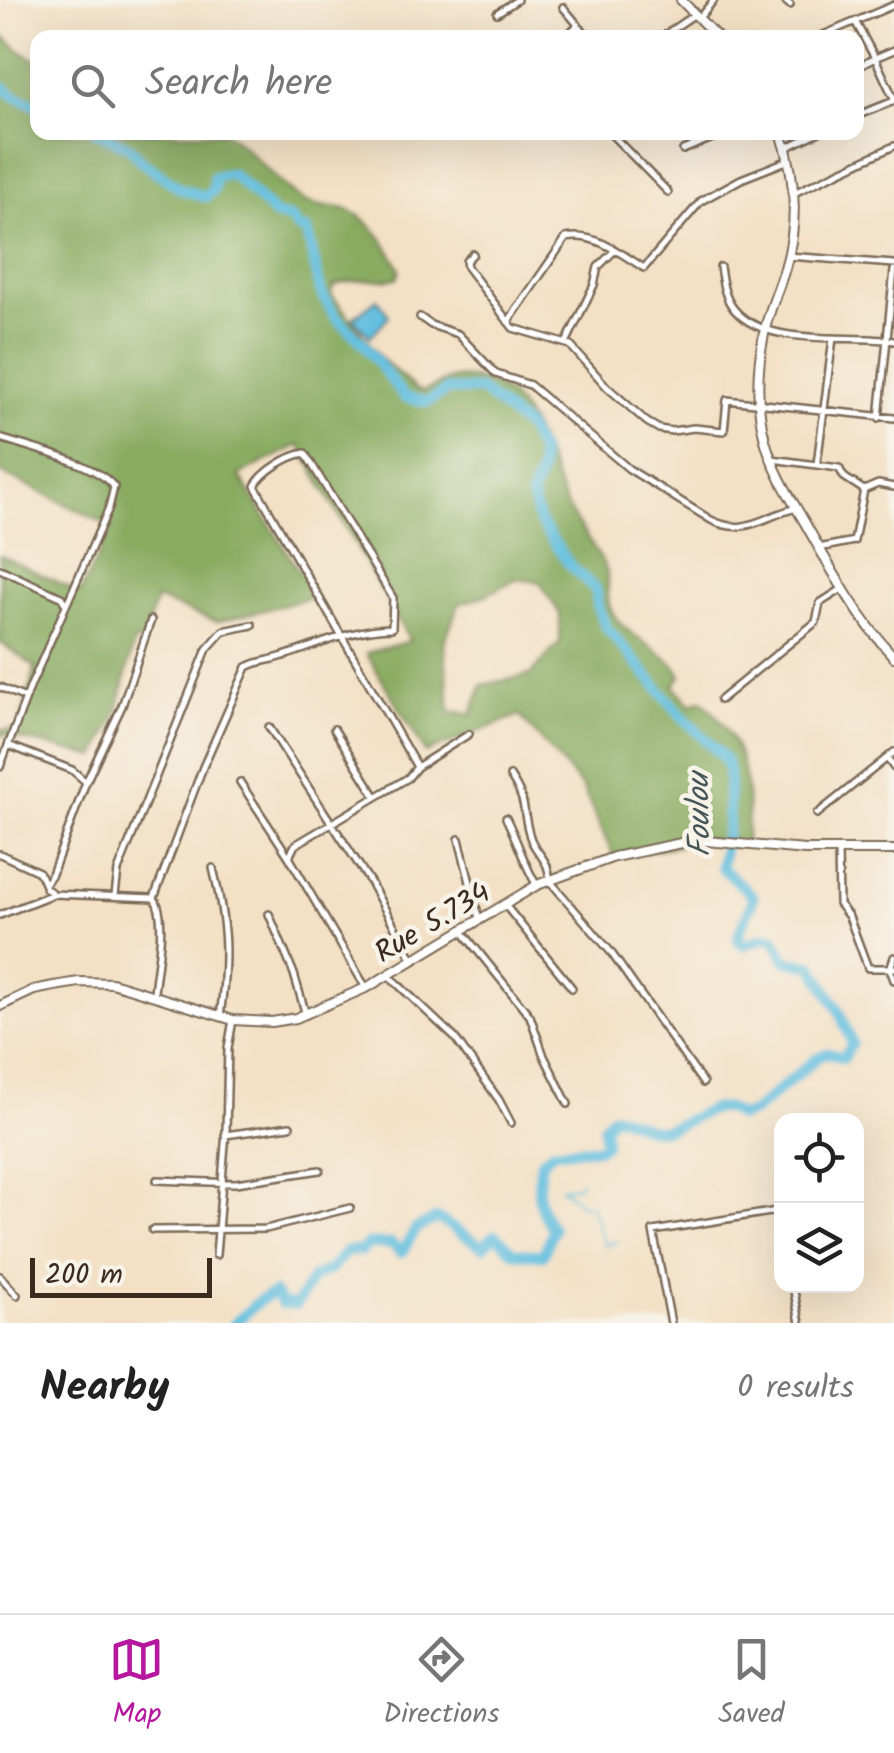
<!DOCTYPE html>
<html lang="en">
<head>
<meta charset="utf-8">
<style>
	:root { --surface:#fff; --page:#f6f6f6; --text:#222; --muted:#767676; --line:#e0e0e0; --accent:#b5179e }
	body { margin:0; font-family:Kalam,sans-serif; background:var(--page); color:var(--text) }
	.controls { position:absolute; right:30px; bottom:30px; display:grid; overflow:hidden; border-radius:20px; box-shadow:0 10px 40px #0002 }
	.controls button { width:90px; height:90px; display:grid; place-items:center; padding:0; border:0; border-bottom:2px solid var(--line); background:var(--surface); color:var(--text); font:50px sans-serif }
	.scale { position:absolute; left:30px; bottom:25px; width:182px; box-sizing:border-box; padding-left:10px; border:5px solid #3b2a1e; border-top:0; font-size:28px; line-height:35px; white-space:nowrap; color:#3b2a1e; -webkit-text-stroke:8px #f7f3e8; paint-order:stroke }
	.list { margin:0; padding:0; list-style:none }
	h2 { display:flex; justify-content:space-between; align-items:center; height:130px; margin:0; padding:0 40px; font-size:42px }
	h2 small { font-size:32px; font-weight:400; color:var(--muted) }
	.icon { flex:none; width:55px; height:55px; fill:none; stroke:currentColor; stroke-width:2; stroke-linecap:round; stroke-linejoin:round }
	.map { position:relative; flex:none; width:894px; height:1323px; overflow:hidden }
	.search { position:absolute; background:var(--surface); box-shadow:0 10px 40px #0002; left:30px; right:30px; top:30px; height:110px; display:flex; align-items:center; gap:25px; box-sizing:border-box; padding:0 35px; border-radius:20px; color:var(--muted); font-size:38px }
	.sheet { height:290px; background:var(--surface) }
	nav { display:flex; justify-content:space-around; align-items:center; box-sizing:border-box; height:140px; border-top:2px solid var(--line); background:var(--surface); font-size:28px; color:var(--muted) }
	nav a { display:grid; justify-items:center; gap:5px }
	nav .on { color:var(--accent) }
	.map>svg:first-child { display:block }
</style>
</head>
<body>
<div class="map">
<svg width="894" height="1323" viewBox="0 0 894 1323">
	<rect width="100%" height="100%" fill="#f7f3e8"/>
	<filter id="ink" filterUnits="userSpaceOnUse"><feTurbulence type="fractalNoise" baseFrequency=".01" numOctaves="2"/><feDisplacementMap in="SourceGraphic" scale="20" xChannelSelector="R" yChannelSelector="G"/><feConvolveMatrix kernelMatrix="1 2 1 2 8 2 1 2 1" color-interpolation-filters="sRGB"/></filter>
	<filter id="wash" filterUnits="userSpaceOnUse"><feTurbulence type="fractalNoise" baseFrequency=".0048" numOctaves="4" result="noise"/><feDisplacementMap in="SourceGraphic" scale="40" xChannelSelector="R" yChannelSelector="G"/><feGaussianBlur stdDeviation="2.25" result="paint"/><feColorMatrix in="noise" values="0 0 0 0 0 0 0 0 0 0 0 0 0 0 0 0 0 1.4 0 .05"/><feComposite in="paint" operator="in"/></filter>
	<g filter="url(#wash)">
		<rect width="100%" height="100%" fill="#f3e0c5"/>
		<path fill="#88ab60" stroke="#626a3f" stroke-width="2.5" fill-rule="evenodd" d="M0,33l24,21 13,6 1,72 187,1c29,17 48,49 78,67 13,7 25,6 38,8 28,6 47,37 59,61l-3,9c-23,5 -42,-2 -64,8l-2,8 51,65 33,30 7,3c13,-4 20,-12 34,-14 69,-6 86,74 108,122 10,24 36,50 43,72 3,12 -2,28 4,38 16,31 62,43 70,66l-7,10 17,19 10,-5c43,37 52,90 44,144l-32,-4 -99,17 -32,-70 -63,-72 -93,38 -60,-100 44,-12 -111,-196 -60,30 76,122 -98,25 -61,-23 -13,42h-9l-17,73 -21,43 -96,-23v-4l19,-1 16,-62 -35,-25v-87l80,38 32,-66 -112,-55zM516,579l24,3 20,32v28l-30,33 -48,10 -10,29 -22,-3 -6,-69 15,-38 25,-8z"/>
		<path fill="#61bedf" stroke="#4e747e" stroke-width="2.5" d="M377,299l12,17 -19,21 -17,-19z"/>
		<g fill="none" stroke-linecap="round" stroke-linejoin="round">
			<path stroke="#61bedf" stroke-width="2.5" d="M580,1181l-5,6 -14,1 22,18 8,-1 14,41 12,-5"/>
			<path stroke="#61bedf" stroke-width="11" d="M0,84l13,11 25,11
				M96,132l33,15 12,14 40,28 24,8 9,-8v-12l18,-3 43,41 16,4 7,9 9,3 14,61 14,24 29,28 40,53 23,5 20,-12h33l47,38 13,24v21l-9,22 8,26 30,43 27,26 2,18 8,19 75,88 44,44 4,14 -1,50 -7,44 32,29c-1,16 -15,30 -15,44l6,5 22,-8 8,1 11,22 28,6 26,45 13,32 -8,15 -16,-5 -10,4 -65,55 -14,5c-21,-24 -50,8 -73,12 -22,4 -34,-13 -54,-13l-8,10 1,18 -6,4 -46,3 -12,11c-4,30 -6,42 12,67l-10,26 -28,-2 -20,-18 -12,12 -46,-29 -21,11 -15,24 -9,-9h-24l-6,7h-16l-15,18 -18,8 -17,28 -14,-1 -8,-11 -15,8 -24,22"/>
		</g>
	</g>
	<g filter="url(#ink)">
		<g fill="none" stroke-linecap="round" stroke-linejoin="round">
			<g stroke="#7b6a58" stroke-width="10">
				<path id="minor" d="M784,0l6,5
					M563,7l15,18 -14,13
					M497,13l20,-13
					M699,18l15,-18
					M856,23l19,35 19,-8
					M578,26l13,12
					M660,38l35,-24
					M816,38l78,-33
					M856,68l19,-10 19,41
					M856,116l38,-15
					M609,132l59,60
					M786,148l33,-16
					M683,150l44,-18
					M794,193l100,-47
					M473,254l-7,7 1,6 46,61 57,17 37,42 40,35 12,7 13,2 22,-3 30,3 3,-31 167,18
					M788,256l106,8
					M720,267c2,13 4,27 11,38 29,44 117,29 163,36
					M420,317l11,8 27,9 38,40 34,11 99,84 82,51c35,17 51,-4 86,-12
					M508,322l58,-84c28,-6 54,15 78,30l57,-67 40,-22 48,-19
					M566,343l28,-58 4,-18 17,-17
					M879,418l15,-148
					M0,438c29,10 97,25 114,49l-5,21 -78,177 -31,82
					M772,459l67,9 5,9 20,13
					M817,464l16,-126
					M819,548l35,-7 10,-51 14,-6 16,3
					M0,569l61,28 4,6
					M0,687l25,11
					M720,700l96,-78 4,-19 22,-14
					M269,727l101,155 43,78
					M334,729l42,68
					M8,745l64,25 14,12
					M894,752l-7,6 7,10
					M417,767l52,-33
					M510,776c19,29 11,32 20,61 5,16 21,24 19,43l61,71 93,132
					M240,782l49,75 77,131
					M817,814l70,-56
					M506,818c9,17 22,56 31,67
					M459,839l20,79
					M838,850l1,54 10,13 19,51h26
					M0,854l39,18 7,16 7,6 101,4
					M213,868c14,58 15,90 7,149
					M45,884l7,-10 34,-92 36,-76 29,-86
					M115,895l3,-24 89,-222 16,-18 29,-6
					M505,905l67,83
					M269,914l25,60 12,41
					M0,915l53,-21
					M461,930l69,86 14,40 24,48
					M894,957l-4,12 4,11
					M388,975l67,63 44,62 12,23
					M154,993c2,-25 14,-76 0,-95l49,-131 44,-100c10,-6 20,-6 30,-9 41,-12 72,-29 115,-30l1,-30 -88,-145c-17,3 -42,18 -50,33l162,281 -9,11 -113,67 -6,12
					M225,1135l65,-9
					M157,1180l79,3 84,-13
					M152,1230l114,-1 84,-21
					M216,1255l10,-123 2,-84 5,-28
					M0,1276l17,19
					M793,1286l7,37
					M671,1323l-18,-92 124,-20 5,11"/>
			</g>
			<g stroke="#7b6a58" stroke-width="12">
				<path id="tertiary" d="M681,0l37,38
					M781,132c15,46 18,90 4,136 -6,22 -17,43 -21,66 -7,34 -8,72 1,106 8,30 25,57 40,83 27,48 52,94 89,134
					M0,1006l34,-16 20,-4 25,-4 33,1 121,37 39,2 24,-4 72,-31 169,-102 77,-28 82,-17 109,10h89"/>
			</g>
			<use href="#minor" stroke="#fff" stroke-width="5"/>
			<use href="#tertiary" stroke="#fff" stroke-width="8"/>
		</g>
	</g>
	<g text-anchor="middle" stroke-width="9" stroke-linejoin="round" paint-order="stroke">
		<g font-size="30" fill="#3b2a1e" stroke="#f7f3e8">
			<text transform="translate(432 922) rotate(-31)" y="10">Rue 5.734</text>
		</g>
		<g font-size="32" font-style="italic" fill="#465658" stroke="#f7f3e8">
			<text transform="translate(698 815) rotate(-91)" y="11">Foulou</text>
		</g>
	</g>
</svg>
<div class="controls">
<button><svg class="icon" aria-label="locate" viewBox="0 0 24 24"><circle cx="12" cy="12" r="6"/><path d="M12 2v4M12 18v4M2 12h4M18 12h4"/></svg></button>
<button><svg class="icon" aria-label="layers" viewBox="0 0 24 24"><path d="M12 4l9 5-9 5-9-5zM3 14l9 5 9-5"/></svg></button>
</div>
<div class="scale">200 m</div>
<div class="search"><svg class="icon" aria-label="search" viewBox="0 0 24 24"><circle cx="10" cy="10" r="6"/><path d="M15 15l6 6"/></svg>Search here</div>
</div>
<section class="sheet">
<h2>Nearby<small>0 results</small></h2>
<ul class="list">
</ul>
</section>
<nav>
<a class="on"><svg class="icon" aria-label="map" viewBox="0 0 24 24"><path d="M3 6l6-2 6 2 6-2v14l-6 2-6-2-6 2zM9 4v14M15 6v14"/></svg>Map</a>
<a><svg class="icon" aria-label="directions" viewBox="0 0 24 24"><path d="M12 3l9 9-9 9-9-9zM9 14v-3h6M13 9l2 2-2 2"/></svg>Directions</a>
<a><svg class="icon" aria-label="saved" viewBox="0 0 24 24"><path d="M7 4h10v16l-5-4-5 4z"/></svg>Saved</a>
</nav>
</body>
</html>
